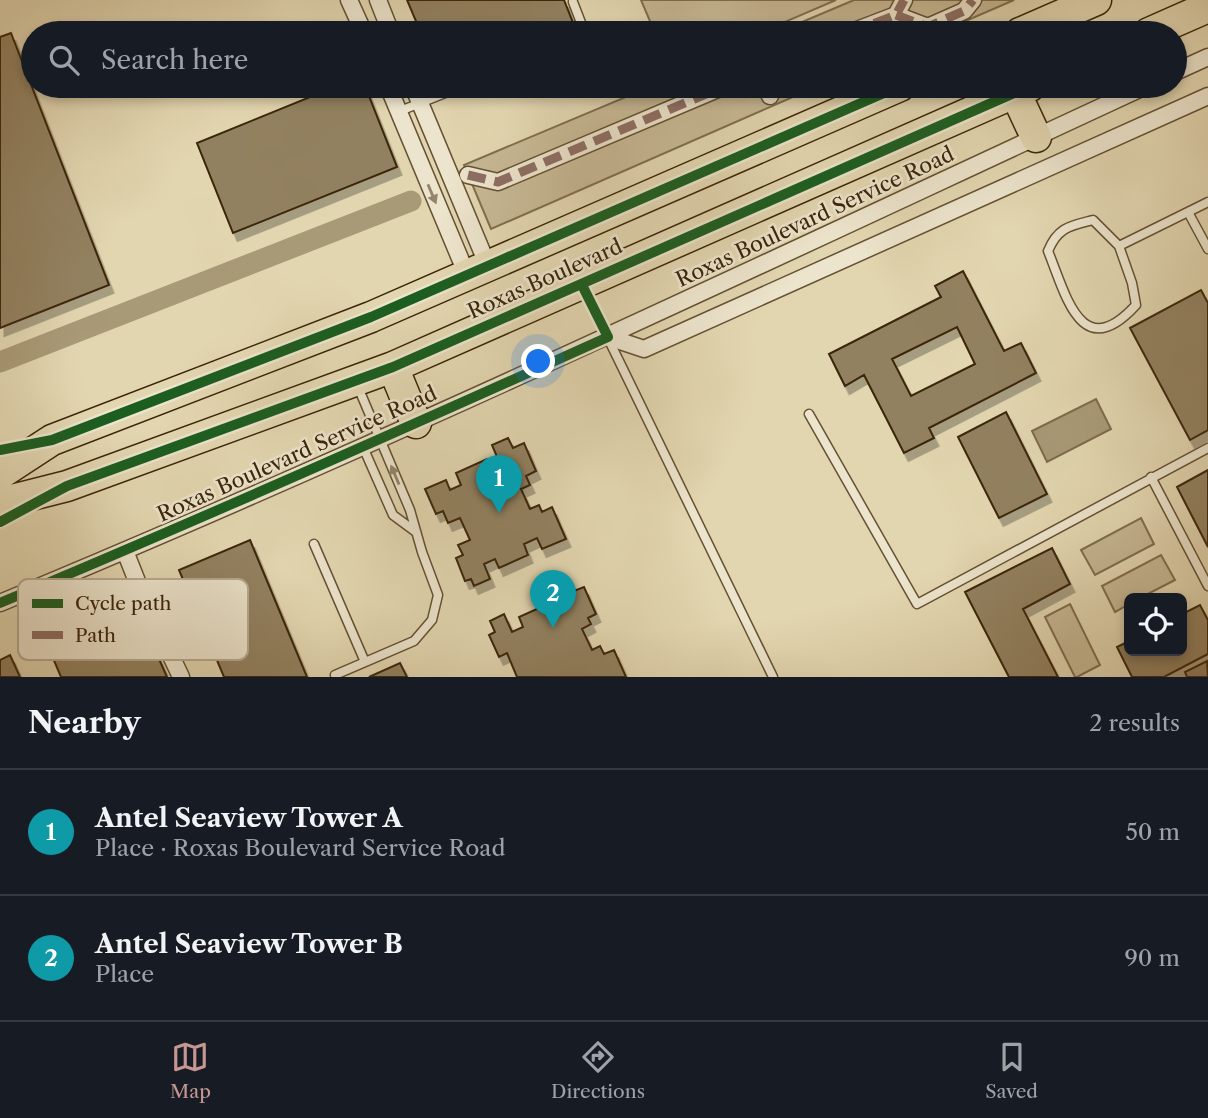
<!DOCTYPE html>
<html lang="en">
<head>
<meta charset="utf-8">
<style>
	:root { --surface:#171b24; --page:#242831; --text:#f1f3f6; --muted:#9ea1a6; --line:#363941; --accent:#c59692 }
	body { margin:0; font-family:"Libre Caslon Text",serif; background:var(--page); color:var(--text) }
	.controls { position:absolute; right:21px; bottom:21px; display:grid; overflow:hidden; border-radius:10px; box-shadow:0 4px 10px #0003 }
	.controls button { width:63px; height:63px; display:grid; place-items:center; padding:0; border:0; border-bottom:2px solid var(--line); background:var(--surface); color:var(--text); font:35px sans-serif }
	.you { position:absolute; left:539px; top:362px; width:24px; height:24px; margin:-18px; border:5px solid #fff; border-radius:50%; background:#1a73e8; box-shadow:0 0 0 10px #1a73e833 }
	.badge { display:grid; place-items:center; width:46px; height:46px; border-radius:50%; background:var(--accent); color:#fff; font-size:23px; font-weight:700 }
	.pin { position:absolute; translate:-50% -58px; filter:drop-shadow(0 2px 4px #0008) }
	.pin::after { content:''; position:absolute; top:37px; width:24px; height:21px; background:inherit; clip-path:polygon(0 0,100% 0,50% 100%) }
	.list { margin:0; padding:0; list-style:none }
	h2 { display:flex; justify-content:space-between; align-items:center; height:91px; margin:0; padding:0 28px; font-size:30px }
	h2 small { font-size:23px; font-weight:400; color:var(--muted) }
	.list li { display:grid; grid-template-columns:46px 1fr auto; gap:21px; align-items:center; box-sizing:border-box; height:126px; padding:0 28px; border-top:2px solid var(--line) }
	.list b { display:block; font-size:26px; white-space:nowrap }
	.list p { margin:0; font-size:23px; white-space:nowrap; color:var(--muted) }
	.list em { font-size:23px; font-style:normal; color:var(--muted) }
	.icon { flex:none; width:38px; height:38px; fill:none; stroke:currentColor; stroke-width:2; stroke-linecap:round; stroke-linejoin:round }
	.map { position:relative; flex:none; width:1208px; height:677px; overflow:hidden }
	.search { position:absolute; background:var(--surface); box-shadow:0 4px 10px #0003; left:21px; right:21px; top:21px; height:77px; display:flex; align-items:center; gap:18px; box-sizing:border-box; padding:0 24px; border-radius:38px; color:var(--muted); font-size:26px }
	.sheet { height:343px; background:var(--surface) }
	nav { display:flex; justify-content:space-around; align-items:center; box-sizing:border-box; height:98px; border-top:2px solid var(--line); background:var(--surface); font-size:19px; color:var(--muted) }
	nav a { display:grid; justify-items:center; gap:4px }
	nav .on { color:var(--accent) }
	.map>svg:first-child { display:block }
</style>
</head>
<body>
<div class="map">
<svg width="1208" height="677" viewBox="0 0 1208 677">
	<defs>
		<filter id="shadow"><feDropShadow dx="4.5" dy="8" stdDeviation="0" flood-color="#0004"/></filter>
	</defs>
	<rect width="100%" height="100%" fill="#e2d6b0"/>
	<filter id="stains"><feTurbulence type="fractalNoise" baseFrequency=".00286" numOctaves="4"/><feColorMatrix values="0 0 0 0 .2 0 0 0 0 .09 0 0 0 0 .02 0 0 0 .5 -.17"/></filter>
	<radialGradient id="worn" r=".72"><stop offset=".6" stop-color="#630" stop-opacity="0"/><stop offset="1" stop-color="#630" stop-opacity=".3"/></radialGradient>
	<path fill="#c6b894" stroke="#806e4e" stroke-width="2" d="M641,0h195l-77,33h-104z
		M854,0h160l-76,33h-162z
		M652,86h166l-327,143 -27,-64z
		M1141,518l13,26 -59,31 -14,-25z
		M1161,555l14,25 -35,18h-11v6l-14,8 -13,-26z
		M1070,604l30,61 -23,12h-2l-30,-60z"/>
	<path fill="#a99a77" stroke="#7d6b4b" stroke-width="2" d="M1096,399l15,30 -64,33 -15,-31z"/>
	<g fill="none" stroke-linecap="round" stroke-linejoin="round">
		<path stroke="#a99a77" stroke-width="21" d="M0,362l411,-161"/>
	</g>
	<path fill="#928160" stroke="#3b2509" stroke-width="2" fill-rule="evenodd" filter="url(#shadow)" d="M407,0h157l13,33h-156z
		M11,33l98,252 -109,43v-291z
		M337,86h28l32,81 -164,66 -36,-90z
		M963,271l41,80 17,-8 15,30 -107,55 5,10 -30,15 -40,-78 -19,11 -16,-32 112,-57 -6,-11zM957,327l18,37 -64,32 -19,-37z
		M1201,290l7,13v127l-18,10 -60,-112z
		M1006,412l41,82 -48,24 -41,-81z
		M508,438l5,10 11,-5 12,28 -10,5 4,9 -9,4 9,20 9,-4 3,7 10,-5 14,32 -24,10 -5,-11 -13,6 4,11 -29,13 -4,-9 -11,5 6,15 -16,7 -3,-7 -6,2 -9,-23 7,-3 -5,-10 12,-5 -10,-22 -12,5 -5,-12 -7,3 -11,-25 21,-9 4,10 11,-5 -5,-12 31,-14 4,9 9,-4 -8,-19z
		M1208,470v77l-31,-60z
		M250,540l57,137h-83l-45,-107z
		M1052,548l18,36 -47,25 35,68h-49l-44,-85z
		M569,579l5,12 10,-4 12,27 -8,4 3,6 -9,5 10,21 8,-4 4,8 10,-4 12,27h-109l-10,-24 -8,4 -10,-22 6,-3 -5,-11 14,-7 8,18 11,-5 -4,-10 31,-14 4,9 10,-5 -9,-21z
		M135,605l32,72h-106l-14,-33z
		M1200,605l8,15v34l-44,23h-32l-15,-30 12,-6v10h53v-37z
		M10,655l10,22h-20v-17z
		M1207,661l1,16h-21l-2,-5z
		M400,663l7,14h-38z"/>
	<g fill="none" stroke-linecap="round" stroke-linejoin="round">
		<g stroke="#655133" stroke-width="11">
			<path id="lane" d="M573,2l12,31
				M523,86h3
				M400,111l63,-25
				M1188,212l20,37
				M1093,220l26,26 13,37 4,22c-55,60 -70,-10 -88,-54 10,-24 22,-25 45,-31z
				M1119,246l89,-44
				M583,287l190,390
				M809,414l108,190 291,-156
				M363,447l30,68 23,17
				M1151,477l57,109
				M314,544l51,118
				M335,675l79,-34 18,-21 6,-25 -16,-43 -12,-42 -52,-123"/>
		</g>
		<g stroke="#655133" stroke-width="19">
			<path id="street" d="M349,0l15,33
				M378,0l13,33
				M896,15l29,11h5l34,-15 9,-11
				M849,33l47,-18 8,-15
				M1175,72l33,-15
				M388,86l79,189
				M413,86l75,180
				M766,86l4,10
				M468,175l30,7 227,-96
				M608,337l36,12 564,-253
				M125,551l17,43 39,83
				M0,603c387,-160 766,-341 1146,-517"/>
		</g>
		<g stroke="#3b2509" stroke-width="33">
			<path id="highway" d="M1020,33l76,-33
				M1149,33l59,-26
				M1015,92l21,45
				M393,367l23,56
				M0,474l52,-34 319,-123 529,-231
				M0,503l67,-17 326,-119 637,-281"/>
		</g>
		<use href="#lane" stroke="#ece4cc" stroke-width="8"/>
		<use href="#street" stroke="#ece4cc" stroke-width="16"/>
		<use href="#highway" stroke="#e2d6b0" stroke-width="30"/>
		<path stroke="#8d6e63" stroke-width="9" stroke-dasharray="18 9" stroke-linecap="butt" d="M896,15l29,11h5l34,-15 9,-11
			M849,33l47,-18 8,-15
			M766,86l4,10
			M468,175l30,7 227,-96"/>
		<g stroke="#ece4cc" stroke-width="15">
			<path id="cycleway" d="M0,450l52,-10 319,-123 529,-231
				M0,522l67,-36 326,-119 637,-281
				M0,603c204,-85 406,-175 608,-266l-26,-52"/>
		</g>
		<use href="#cycleway" stroke="#1b5e20" stroke-width="10"/>
	</g>
	<defs><path id="oneway-solid" d="M-6-.8H1V-3.2L6.5 0L1 3.2V.8H-6Z" transform="scale(1.75)"/></defs>
	<g fill="#94846a">
		<use href="#oneway-solid" transform="translate(432 194) rotate(67)"/>
		<use href="#oneway-solid" transform="translate(395 475) rotate(-113)"/>
	</g>
	<g text-anchor="middle" stroke-width="5" stroke-linejoin="round" paint-order="stroke">
		<g font-size="21" fill="#3b2509" stroke="#ece4cc">
			<text transform="translate(815 217) rotate(-25)" y="7">Roxas Boulevard Service Road</text>
			<text transform="translate(545 279) rotate(-24)" y="7">Roxas Boulevard</text>
			<text transform="translate(297 454) rotate(-24)" y="7">Roxas Boulevard Service Road</text>
		</g>
	</g>
	<rect x="18" y="579" width="230" height="81" rx="10" fill="#ece4cc" stroke="#b7ab92" stroke-width="2"/>
	<rect x="32" y="599" width="31" height="9" fill="#1b5e20"/>
	<rect x="32" y="631" width="31" height="8" fill="#8d6e63"/>
	<g font-size="19" fill="#3b2509">
		<text x="75" y="610">Cycle path</text>
		<text x="75" y="642">Path</text>
	</g>
	<rect width="100%" height="100%" filter="url(#stains)"/>
	<rect width="100%" height="100%" fill="url(#worn)"/>
</svg>
<div class="controls">
<button><svg class="icon" aria-label="locate" viewBox="0 0 24 24"><circle cx="12" cy="12" r="6"/><path d="M12 2v4M12 18v4M2 12h4M18 12h4"/></svg></button>
</div>
<div class="you"></div>
<div class="pin badge" style="left:499px;top:513px;background:#0f9aa8">1</div>
<div class="pin badge" style="left:553px;top:628px;background:#0f9aa8">2</div>
<div class="search"><svg class="icon" aria-label="search" viewBox="0 0 24 24"><circle cx="10" cy="10" r="6"/><path d="M15 15l6 6"/></svg>Search here</div>
</div>
<section class="sheet">
<h2>Nearby<small>2 results</small></h2>
<ul class="list">
<li><span class="badge" style="background:#0f9aa8">1</span><div><b>Antel Seaview Tower A</b><p>Place · Roxas Boulevard Service Road</p></div><em>50 m</em></li>
<li><span class="badge" style="background:#0f9aa8">2</span><div><b>Antel Seaview Tower B</b><p>Place</p></div><em>90 m</em></li>
</ul>
</section>
<nav>
<a class="on"><svg class="icon" aria-label="map" viewBox="0 0 24 24"><path d="M3 6l6-2 6 2 6-2v14l-6 2-6-2-6 2zM9 4v14M15 6v14"/></svg>Map</a>
<a><svg class="icon" aria-label="directions" viewBox="0 0 24 24"><path d="M12 3l9 9-9 9-9-9zM9 14v-3h6M13 9l2 2-2 2"/></svg>Directions</a>
<a><svg class="icon" aria-label="saved" viewBox="0 0 24 24"><path d="M7 4h10v16l-5-4-5 4z"/></svg>Saved</a>
</nav>
</body>
</html>
